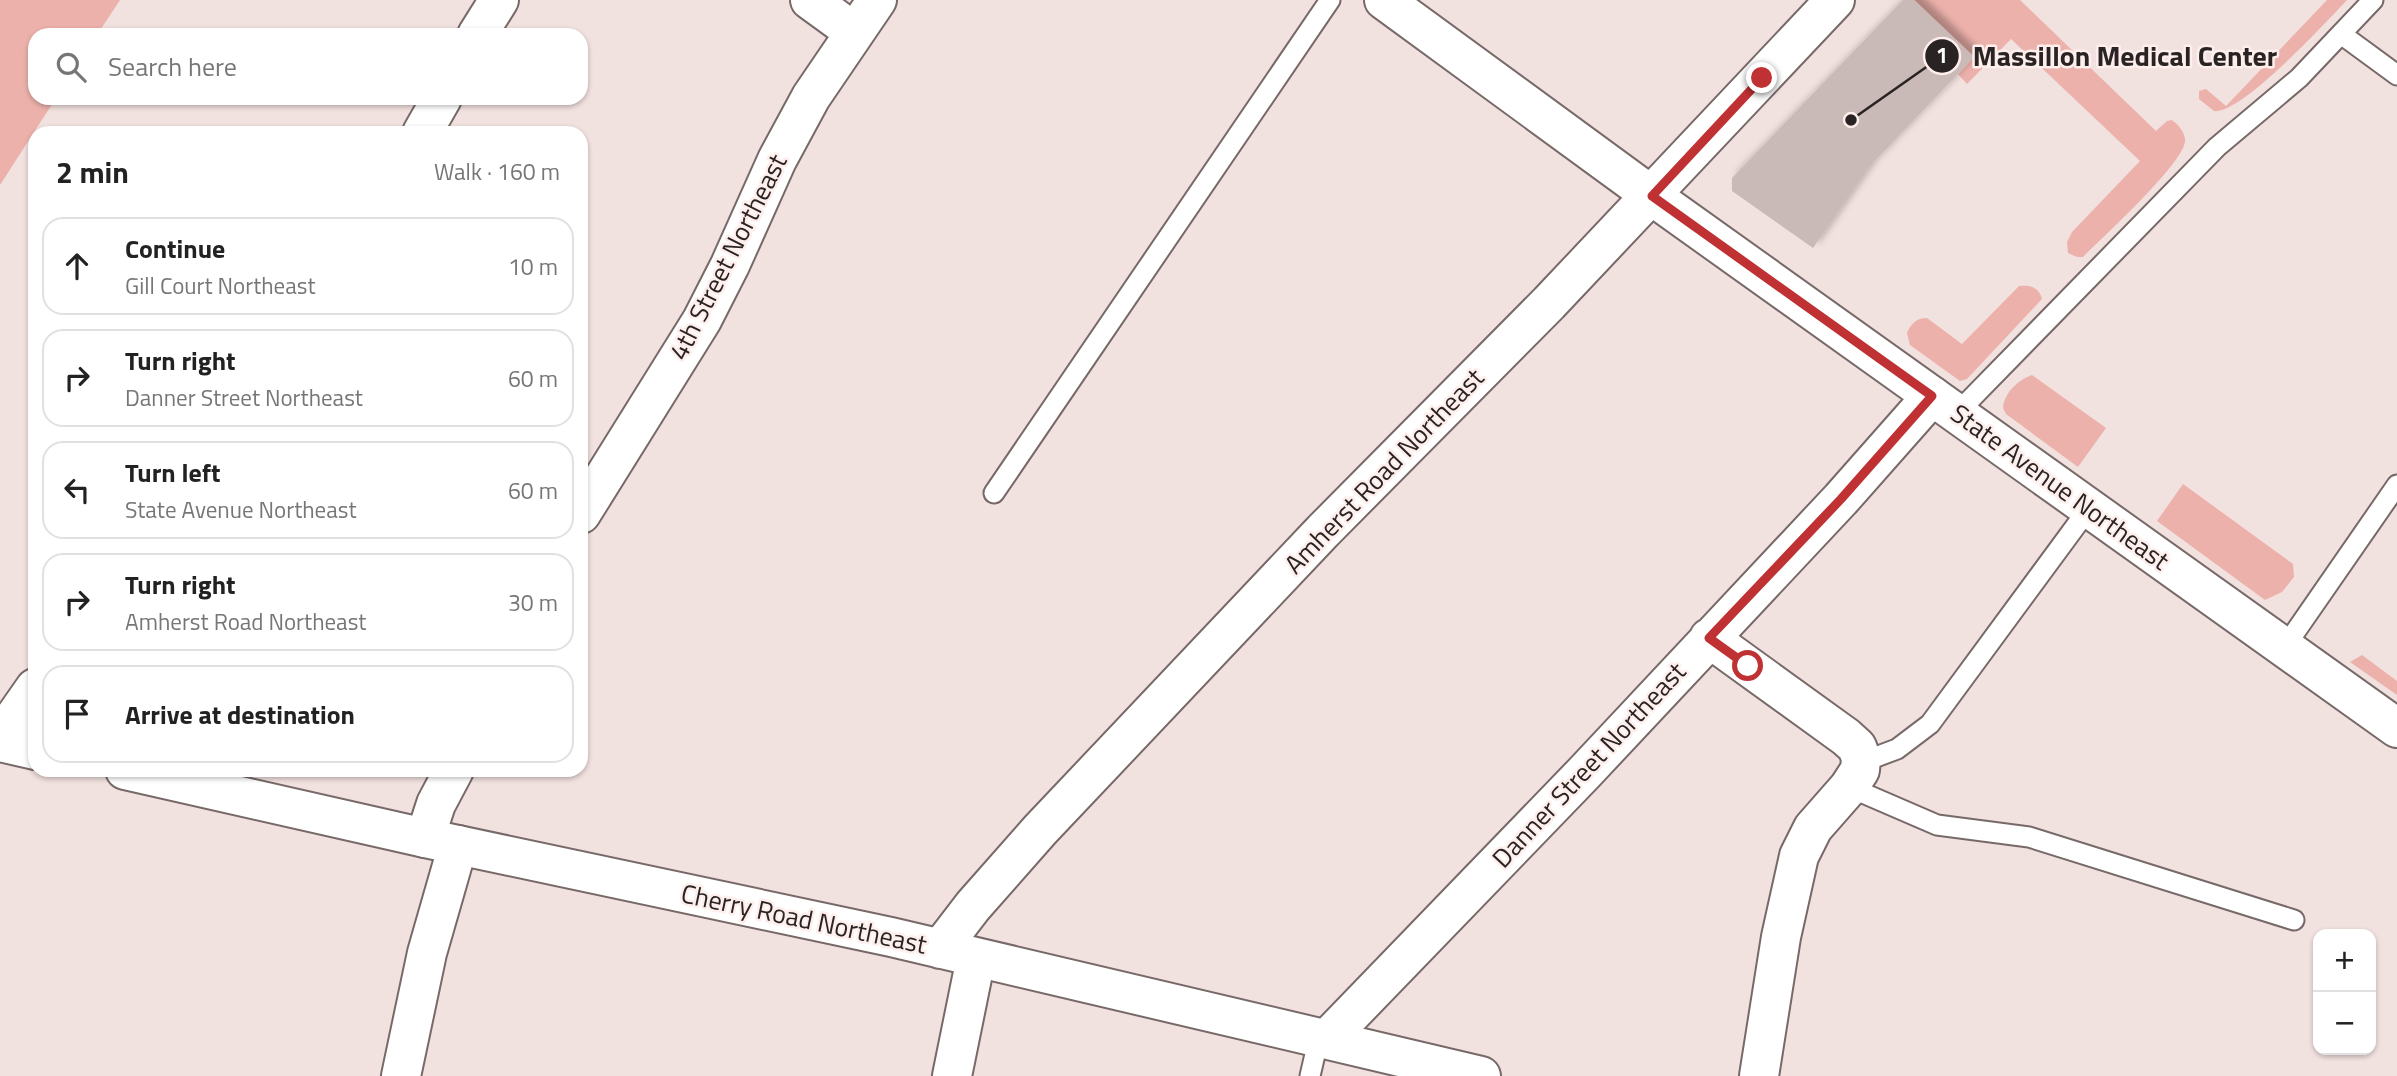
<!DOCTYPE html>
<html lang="en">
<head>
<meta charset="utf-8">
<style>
	:root { --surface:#fff; --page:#f2f2f2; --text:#222; --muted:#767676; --line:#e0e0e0 }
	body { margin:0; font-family:"Titillium Web",sans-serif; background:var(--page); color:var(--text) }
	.controls { position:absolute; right:21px; bottom:21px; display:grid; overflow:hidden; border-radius:14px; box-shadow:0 2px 5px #0004 }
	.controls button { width:63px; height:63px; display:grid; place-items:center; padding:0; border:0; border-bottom:2px solid var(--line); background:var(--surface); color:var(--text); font:35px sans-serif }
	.stop { position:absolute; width:21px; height:21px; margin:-16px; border:5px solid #c03133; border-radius:50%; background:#fff }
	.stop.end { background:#c03133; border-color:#fff; box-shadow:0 2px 7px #0008 }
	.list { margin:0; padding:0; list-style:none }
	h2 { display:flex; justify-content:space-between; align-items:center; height:91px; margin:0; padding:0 28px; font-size:30px }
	h2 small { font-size:23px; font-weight:400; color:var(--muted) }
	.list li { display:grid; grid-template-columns:46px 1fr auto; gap:21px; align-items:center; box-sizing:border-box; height:98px; margin:0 14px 14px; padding:0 14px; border:2px solid var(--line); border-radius:21px }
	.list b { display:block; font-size:26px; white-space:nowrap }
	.list p { margin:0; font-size:23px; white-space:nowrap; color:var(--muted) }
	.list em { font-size:23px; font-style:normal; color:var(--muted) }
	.icon { flex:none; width:38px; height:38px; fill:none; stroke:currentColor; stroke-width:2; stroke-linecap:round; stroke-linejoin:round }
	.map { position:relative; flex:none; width:2397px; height:1076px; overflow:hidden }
	.search { position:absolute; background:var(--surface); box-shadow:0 2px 5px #0004; left:28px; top:28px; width:560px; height:77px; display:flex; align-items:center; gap:18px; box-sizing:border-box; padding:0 24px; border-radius:21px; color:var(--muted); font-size:26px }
	.panel { position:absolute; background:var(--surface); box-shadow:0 2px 5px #0004; left:28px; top:126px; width:560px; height:651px; border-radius:21px }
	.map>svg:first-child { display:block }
</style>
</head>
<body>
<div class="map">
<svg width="2397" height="1076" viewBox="0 0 2397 1076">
	<defs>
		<filter id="shadow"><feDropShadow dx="6" dy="-6" stdDeviation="3.5" flood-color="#0004"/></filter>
	</defs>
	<rect width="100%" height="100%" fill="#f1e1df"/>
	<path fill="#edb1ab" d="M0,0h120l-23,35h-62v63h21l-56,87z
		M1914,0h106l136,131 11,-10 5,-1c7,5 14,14 13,22 -4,24 -82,95 -102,115h-6l-9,-4 -1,-11 5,-10 68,-71 -129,-122 -44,45 -9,-10 16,-17z
		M2327,0h20c-21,22 -106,115 -133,111l-15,-12v-8l7,-2 20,17z
		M2019,286c11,-1 20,1 23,13l-75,80 -7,2 -50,-36 -3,-12c4,-9 9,-15 20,-15l35,26z
		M2032,375l74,53 -28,39 -72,-53 -3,-6c1,-15 15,-28 29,-33z
		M2183,484l110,80 1,13 -12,15 -17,8 -108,-79z
		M2362,655l35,26v14l-47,-33z"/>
	<path fill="#c9b9b7" filter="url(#shadow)" d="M1903,0h11l60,57 -104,109 -57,82 -81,-57v-13z"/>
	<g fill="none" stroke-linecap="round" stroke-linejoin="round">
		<g stroke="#776968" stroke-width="23">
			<path id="lane" d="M2341,34l56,41
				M1957,413l260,-266 82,-69 74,-78
				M994,493l336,-493
				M2284,648l113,-163
				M1860,763l37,-14 33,-25 159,-216
				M1849,787l88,38 92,12 265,83
				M1310,1076l9,-39"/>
		</g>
		<g stroke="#776968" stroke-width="42">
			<path id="street" d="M810,0l44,32
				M477,35l22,-35
				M422,133l20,-35
				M581,514l121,-194 28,-55 47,-105 34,-63 66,-97
				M1709,638l137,99 11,10 4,11 -1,12 -11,17 -36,41 -14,28 -18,81 -22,139
				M0,738l35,-50
				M425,838l11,-34 18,-34
				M1327,1039l257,-266 257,-274 91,-103
				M401,1076l26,-123 31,-108
				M952,1076l24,-118"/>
		</g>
		<g stroke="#776968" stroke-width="42">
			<path id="secondary" d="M1384,0l268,196 745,532
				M0,742l35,8
				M125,770l300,68 466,99 590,139
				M940,949l33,-43 67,-76 283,-299 226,-228 286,-303"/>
		</g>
		<use href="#lane" stroke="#fff" stroke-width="19"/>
		<use href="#street" stroke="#fff" stroke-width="38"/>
		<use href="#secondary" stroke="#fff" stroke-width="38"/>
	</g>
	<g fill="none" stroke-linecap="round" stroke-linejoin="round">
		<path stroke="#c03133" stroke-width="9" d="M1748,666l-39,-28 132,-139 91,-103 -280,-200 110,-118"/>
	</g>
	<g text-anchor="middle" stroke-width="5" stroke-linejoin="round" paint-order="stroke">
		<g font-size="26" fill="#292423" stroke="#feeeec">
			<text transform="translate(728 257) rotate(-63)" y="9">4th Street Northeast</text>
			<text transform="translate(1384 471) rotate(-46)" y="9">Amherst Road Northeast</text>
			<text transform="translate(2060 487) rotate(36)" y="9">State Avenue Northeast</text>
			<text transform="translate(1589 765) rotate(-47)" y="9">Danner Street Northeast</text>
			<text transform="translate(804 919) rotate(12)" y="9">Cherry Road Northeast</text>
		</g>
	</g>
	<path fill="none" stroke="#292423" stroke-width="2.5" d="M1851 120L1942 56"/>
	<g fill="#292423" stroke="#feeeec" stroke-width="2.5">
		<circle cx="1851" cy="120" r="7"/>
		<circle cx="1942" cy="56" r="18"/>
	</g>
	<g font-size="21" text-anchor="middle" font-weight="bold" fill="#fff">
		<text x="1942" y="63">1</text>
	</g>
	<g font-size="28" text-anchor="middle" font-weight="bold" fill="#292423" stroke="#feeeec" stroke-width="5" stroke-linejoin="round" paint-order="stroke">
		<text x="2125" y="66">Massillon Medical Center</text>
	</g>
</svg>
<div class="controls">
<button>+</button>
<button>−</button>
</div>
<div class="stop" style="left:1748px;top:666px"></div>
<div class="stop end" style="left:1762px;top:78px"></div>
<div class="search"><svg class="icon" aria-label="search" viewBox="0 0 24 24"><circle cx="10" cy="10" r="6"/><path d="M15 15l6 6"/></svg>Search here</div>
<section class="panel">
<h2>2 min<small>Walk · 160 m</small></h2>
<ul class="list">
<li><svg class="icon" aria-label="ahead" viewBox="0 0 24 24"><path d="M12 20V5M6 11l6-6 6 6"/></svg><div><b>Continue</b><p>Gill Court Northeast</p></div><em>10 m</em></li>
<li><svg class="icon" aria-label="right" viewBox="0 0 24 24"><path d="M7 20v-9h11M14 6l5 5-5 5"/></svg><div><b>Turn right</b><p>Danner Street Northeast</p></div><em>60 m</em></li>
<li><svg class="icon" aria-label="left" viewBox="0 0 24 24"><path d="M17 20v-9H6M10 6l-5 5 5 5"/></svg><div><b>Turn left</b><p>State Avenue Northeast</p></div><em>60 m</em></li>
<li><svg class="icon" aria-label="right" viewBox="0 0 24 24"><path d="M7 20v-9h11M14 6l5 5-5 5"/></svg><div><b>Turn right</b><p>Amherst Road Northeast</p></div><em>30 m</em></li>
<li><svg class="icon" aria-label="arrive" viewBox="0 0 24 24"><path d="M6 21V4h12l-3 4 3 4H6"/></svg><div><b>Arrive at destination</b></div></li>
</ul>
</section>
</div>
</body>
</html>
